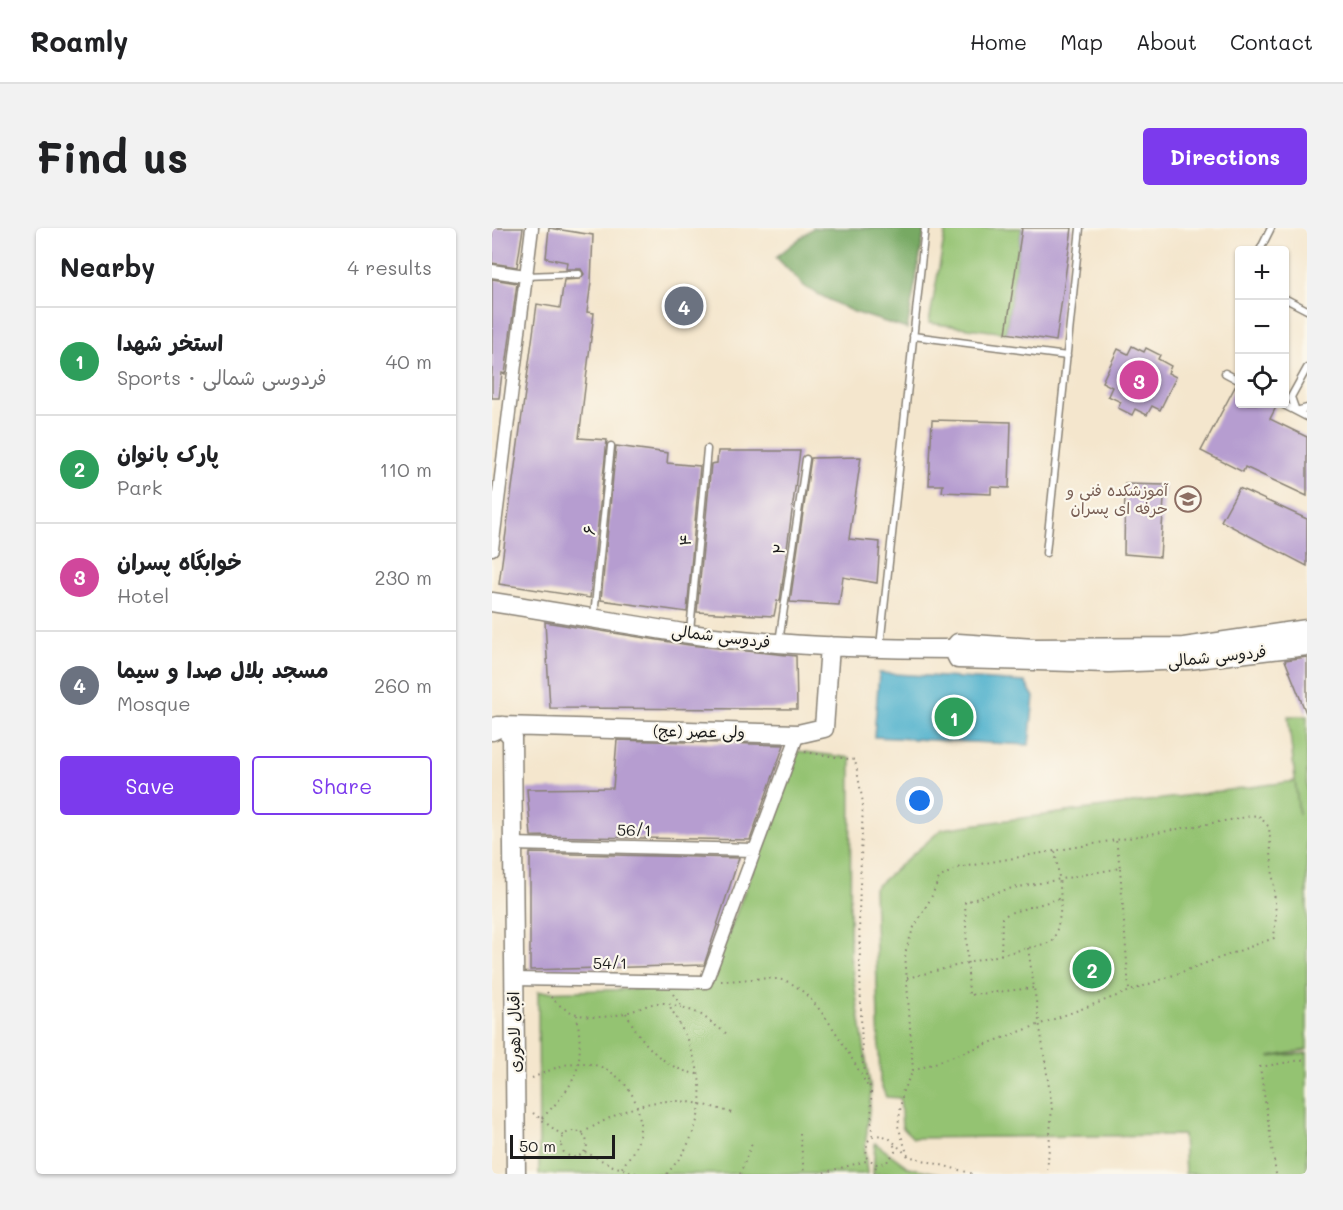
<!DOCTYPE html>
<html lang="en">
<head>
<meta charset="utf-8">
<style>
	:root { --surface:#fff; --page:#f2f2f2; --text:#202124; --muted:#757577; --line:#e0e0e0; --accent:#7c3aed }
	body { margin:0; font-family:Mali,"Playpen Sans Arabic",sans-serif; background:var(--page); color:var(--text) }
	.controls { position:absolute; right:18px; top:18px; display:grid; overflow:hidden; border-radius:6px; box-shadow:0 2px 4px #0004 }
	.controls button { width:54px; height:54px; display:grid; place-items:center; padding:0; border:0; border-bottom:2px solid var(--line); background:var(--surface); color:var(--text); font:30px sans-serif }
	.scale { position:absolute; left:18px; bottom:15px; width:105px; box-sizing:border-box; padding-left:6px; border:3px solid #1c1c1c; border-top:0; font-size:16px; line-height:21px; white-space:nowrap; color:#1c1c1c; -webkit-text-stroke:4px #fbf7ec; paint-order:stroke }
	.you { position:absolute; left:428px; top:573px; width:21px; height:21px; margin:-15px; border:4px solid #fff; border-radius:50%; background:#1a73e8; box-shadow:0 0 0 9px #1a73e833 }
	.badge { display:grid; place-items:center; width:39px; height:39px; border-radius:50%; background:var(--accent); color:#fff; font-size:20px; font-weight:700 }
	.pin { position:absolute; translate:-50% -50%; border:3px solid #fff; box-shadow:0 2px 6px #0006 }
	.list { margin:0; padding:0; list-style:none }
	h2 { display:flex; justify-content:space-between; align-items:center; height:78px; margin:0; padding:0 24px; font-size:26px }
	h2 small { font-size:20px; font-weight:400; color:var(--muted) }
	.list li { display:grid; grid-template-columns:39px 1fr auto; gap:18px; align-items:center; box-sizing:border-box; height:108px; padding:0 24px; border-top:2px solid var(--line) }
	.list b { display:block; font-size:22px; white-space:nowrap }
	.list p { margin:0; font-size:20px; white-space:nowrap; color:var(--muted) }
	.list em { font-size:20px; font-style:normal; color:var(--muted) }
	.actions { display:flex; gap:12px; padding:18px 24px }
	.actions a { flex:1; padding:14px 0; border:2px solid var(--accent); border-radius:6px; text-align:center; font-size:21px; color:var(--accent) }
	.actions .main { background:var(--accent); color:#fff }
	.icon { flex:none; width:33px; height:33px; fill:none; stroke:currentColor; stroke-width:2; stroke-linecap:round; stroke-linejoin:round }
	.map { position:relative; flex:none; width:815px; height:946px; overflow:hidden; border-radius:6px }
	header { display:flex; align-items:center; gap:36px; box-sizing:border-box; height:84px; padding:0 30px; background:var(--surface); border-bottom:2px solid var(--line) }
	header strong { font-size:28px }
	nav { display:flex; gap:33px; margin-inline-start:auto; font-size:21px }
	.intro { display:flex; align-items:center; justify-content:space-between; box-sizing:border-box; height:144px; padding:0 36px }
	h1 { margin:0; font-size:42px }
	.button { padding:15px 27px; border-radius:6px; background:var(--accent); color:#fff; font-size:21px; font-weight:700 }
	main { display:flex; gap:36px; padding:0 36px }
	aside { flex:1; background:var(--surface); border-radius:6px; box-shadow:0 2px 4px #0004 }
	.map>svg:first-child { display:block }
</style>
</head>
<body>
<header>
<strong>Roamly</strong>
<nav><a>Home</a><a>Map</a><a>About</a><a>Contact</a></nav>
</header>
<div class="intro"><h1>Find us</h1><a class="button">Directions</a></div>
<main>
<aside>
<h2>Nearby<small>4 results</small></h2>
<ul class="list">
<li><span class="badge" style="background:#2e9e5b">1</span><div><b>استخر شهدا</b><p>Sports · فردوسی شمالی</p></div><em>40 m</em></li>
<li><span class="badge" style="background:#2e9e5b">2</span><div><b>پارک بانوان</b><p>Park</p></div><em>110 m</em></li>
<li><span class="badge" style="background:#d1479c">3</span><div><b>خوابگاه پسران</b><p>Hotel</p></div><em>230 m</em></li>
<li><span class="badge" style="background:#6b7280">4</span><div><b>مسجد بلال صدا و سیما</b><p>Mosque</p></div><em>260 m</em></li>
</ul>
<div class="actions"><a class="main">Save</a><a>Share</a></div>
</aside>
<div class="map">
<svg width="815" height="946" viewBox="0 0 815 946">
	<rect width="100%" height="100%" fill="#fbf7ec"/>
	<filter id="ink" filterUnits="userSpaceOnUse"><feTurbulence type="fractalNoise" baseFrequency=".0167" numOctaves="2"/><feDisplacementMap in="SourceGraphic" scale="12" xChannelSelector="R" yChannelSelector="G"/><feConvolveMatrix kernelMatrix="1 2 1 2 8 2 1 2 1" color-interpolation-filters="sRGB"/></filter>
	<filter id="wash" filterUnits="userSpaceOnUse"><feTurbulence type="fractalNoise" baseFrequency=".008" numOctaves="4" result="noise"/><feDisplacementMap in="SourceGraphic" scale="24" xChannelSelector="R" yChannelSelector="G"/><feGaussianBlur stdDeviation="1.35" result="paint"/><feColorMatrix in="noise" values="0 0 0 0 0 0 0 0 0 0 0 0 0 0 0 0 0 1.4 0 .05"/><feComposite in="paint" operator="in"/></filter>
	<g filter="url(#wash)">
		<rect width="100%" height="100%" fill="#f4e6cd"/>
		<path fill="#94c372" stroke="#587047" stroke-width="1.5" d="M454,0h76l-16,105 -77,-10z
			M796,488h19v334l-38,7 38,-4v121h-122l-2,-39 -270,3 -11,-11 -2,-29 -14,-1 -6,-15 -6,-194 68,-59 353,-48 4,34z
			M306,523l53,7 -1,198 21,135 -6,59 2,24h-328l-1,-182 170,-5z
			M383,915l33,24 33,7h-68z"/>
		<path fill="#77a964" stroke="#4a6240" stroke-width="1.5" d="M321,0h112l-18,101 -56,-18 -45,-23 -30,-31z"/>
		<path fill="#4db0cc" stroke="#346674" stroke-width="1.5" d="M387,445l146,9 9,15 -5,48 -155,-8z"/>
		<g id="blocks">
			<path fill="#b69dd0" d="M0,0h31l-6,39 -25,-4z
				M57,0l44,7 -2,47 -4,30 7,1 -15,125 28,2 -17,158 -91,-14 38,-280 23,4 4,-28 16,-1 4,-5 -3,-5h-15l1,-7 -21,-4z
				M530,0h50l-16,113 -50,-8z
				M0,51l25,4 -12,91 -3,-1 -3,25h-7z
				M640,118l12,6 2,-4 14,7 -2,4 13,7 -3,7 8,4 -16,33 -8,-4 -5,9 -12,-6 -3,6 -14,-7 3,-6 -13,-6 4,-9 -10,-5 16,-33 10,5z
				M744,157l3,1v18h30l7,3 -6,12 37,18v59l-62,-29 -2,5 -42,-21z
				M440,192l79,2 -2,66 -18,-1v7l-49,-2 1,-7h-14z
				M124,218l52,7 -1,10 33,3 -13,146 -86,-12z
				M226,223h82l-20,150h-3l-3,15 -77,-4 14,-148 6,-1z
				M369,229l-12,82 31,3 -3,41 -34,-6 -4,28 -49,-3 21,-144z
				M633,256l40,1 -5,72 -36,-3z
				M747,260l68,31v47l-86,-45z
				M53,394l144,23 107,11 1,53 -247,-1z
				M815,429v56h-1l-21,-53z
				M125,512l167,5 -34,95 -219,-4 -4,-47 86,-1z
				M38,625l209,5 -35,107 -174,5z"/>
		</g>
	</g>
	<g filter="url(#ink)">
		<use href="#blocks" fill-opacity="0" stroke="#888174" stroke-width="1.5"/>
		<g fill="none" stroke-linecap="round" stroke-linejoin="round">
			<g stroke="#888174" stroke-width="9">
				<path id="lane" d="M768,22l11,-22
					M34,48l53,-2
					M792,70l23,12
					M421,108l154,20
					M815,140l-16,29 5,14 11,-3
					M733,145l15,8
					M790,176l25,13
					M554,325l34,-325
					M102,388l17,-170
					M198,403l17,-182
					M287,414l27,-183
					M388,418l45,-418"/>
			</g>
			<g stroke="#888174" stroke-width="15">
				<path id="street" d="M0,43l33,5
					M0,321l40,-321
					M20,616l242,6
					M22,751l192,3 92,-248"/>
			</g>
			<g stroke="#888174" stroke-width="21">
				<path id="secondary" d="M0,374c66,10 132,22 198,32 87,12 175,15 263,15l5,-6 76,5 150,-1 123,-18
					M461,421l5,10 151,4 79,-3 119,-14
					M5,498l301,8 26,-6 6,-82
					M0,503l11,-5 9,11 4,437"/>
			</g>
			<path stroke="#888174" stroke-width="2" stroke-dasharray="1.5 4.5" stroke-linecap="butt" d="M313,524l50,8 8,43 -4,110 3,147 9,31
				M628,640l9,122
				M536,720l24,159 -5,67
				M509,727l1,-37 7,-5 53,-15
				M415,750l145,-36c14,-29 8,-60 3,-91
				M229,753c19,0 43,-5 61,-1 32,6 70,79 86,107
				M541,760l-64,7 -4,-93 43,-13 112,-21 -4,-28
				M55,764c21,29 53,29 85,19 8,-2 18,-8 27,-8 7,-1 16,3 23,4
				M181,766l9,13 18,7 27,20
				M134,785c15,29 38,57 72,61
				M40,850c15,-6 32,-16 49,-15 39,1 67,40 57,78 -3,9 -11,19 -17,28
				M379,864l1,44
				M41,885l30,23
				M50,890c37,-37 42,-51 35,-103
				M69 916a13 13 0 1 1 26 0a13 13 0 1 1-26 0Z
				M90,905c59,-34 87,-42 153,-19
				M308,905l4,41
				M402,917l1,7 -9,11 -10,1 -10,-7 1,-15 5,-5 9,-2 8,3 19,18 66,18
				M93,924l28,14 26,8
				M416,928l-10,-30 5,-36 10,-19 -8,-118 8,-24 18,-31 8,-20 18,-10 301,-53 11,12 7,88 -2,23 -361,133
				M175,946c7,-9 16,-19 21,-30 26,-52 7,-93 -19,-139
				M248,946l13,-33
				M326,946l52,-14
				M383,946l1,-10
				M784,946l-16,-107 47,-8"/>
			<use href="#lane" stroke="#fff" stroke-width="6"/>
			<use href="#street" stroke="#fff" stroke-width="12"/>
			<use href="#secondary" stroke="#fff" stroke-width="18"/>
		</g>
	</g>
	<defs>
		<g id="university-ring" transform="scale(1.35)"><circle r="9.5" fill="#fbf7ec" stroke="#8d6e63" stroke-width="1.5"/><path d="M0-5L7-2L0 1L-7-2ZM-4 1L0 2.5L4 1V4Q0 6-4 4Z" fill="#8d6e63"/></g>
	</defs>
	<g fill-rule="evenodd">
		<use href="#university-ring" x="696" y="271"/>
	</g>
	<g text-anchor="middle" stroke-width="4.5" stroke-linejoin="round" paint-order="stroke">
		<g font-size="16" fill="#785e54" stroke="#fbf7ec" text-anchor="end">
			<text x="676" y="268">آموزشکده فنی و<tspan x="676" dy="18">حرفه ای پسران</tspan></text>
		</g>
		<g font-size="16" fill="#1c1c1c" stroke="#fbf7ec">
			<text transform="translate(97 302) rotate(-84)" y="6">۶</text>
			<text transform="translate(193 312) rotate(-85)" y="6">۴</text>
			<text transform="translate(287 321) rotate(-81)" y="6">۲</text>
			<text transform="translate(229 408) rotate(7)" y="6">فردوسی شمالی</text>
			<text transform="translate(725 428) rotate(-6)" y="6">فردوسی شمالی</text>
			<text transform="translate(207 503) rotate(1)" y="6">ولی عصر (عج)</text>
			<text transform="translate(142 602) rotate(1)" y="6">56/1</text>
			<text x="118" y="741">54/1</text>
			<text transform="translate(22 804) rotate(-91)" y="6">اقبال لاهوری</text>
		</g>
	</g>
</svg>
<div class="controls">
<button>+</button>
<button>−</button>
<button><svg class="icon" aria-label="locate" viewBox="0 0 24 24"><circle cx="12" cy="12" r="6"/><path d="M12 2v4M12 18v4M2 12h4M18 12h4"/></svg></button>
</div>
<div class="scale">50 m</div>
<div class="you"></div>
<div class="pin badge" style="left:462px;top:489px;background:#2e9e5b">1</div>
<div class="pin badge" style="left:600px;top:741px;background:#2e9e5b">2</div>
<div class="pin badge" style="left:647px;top:152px;background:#d1479c">3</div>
<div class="pin badge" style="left:192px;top:78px;background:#6b7280">4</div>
</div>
</main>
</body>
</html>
